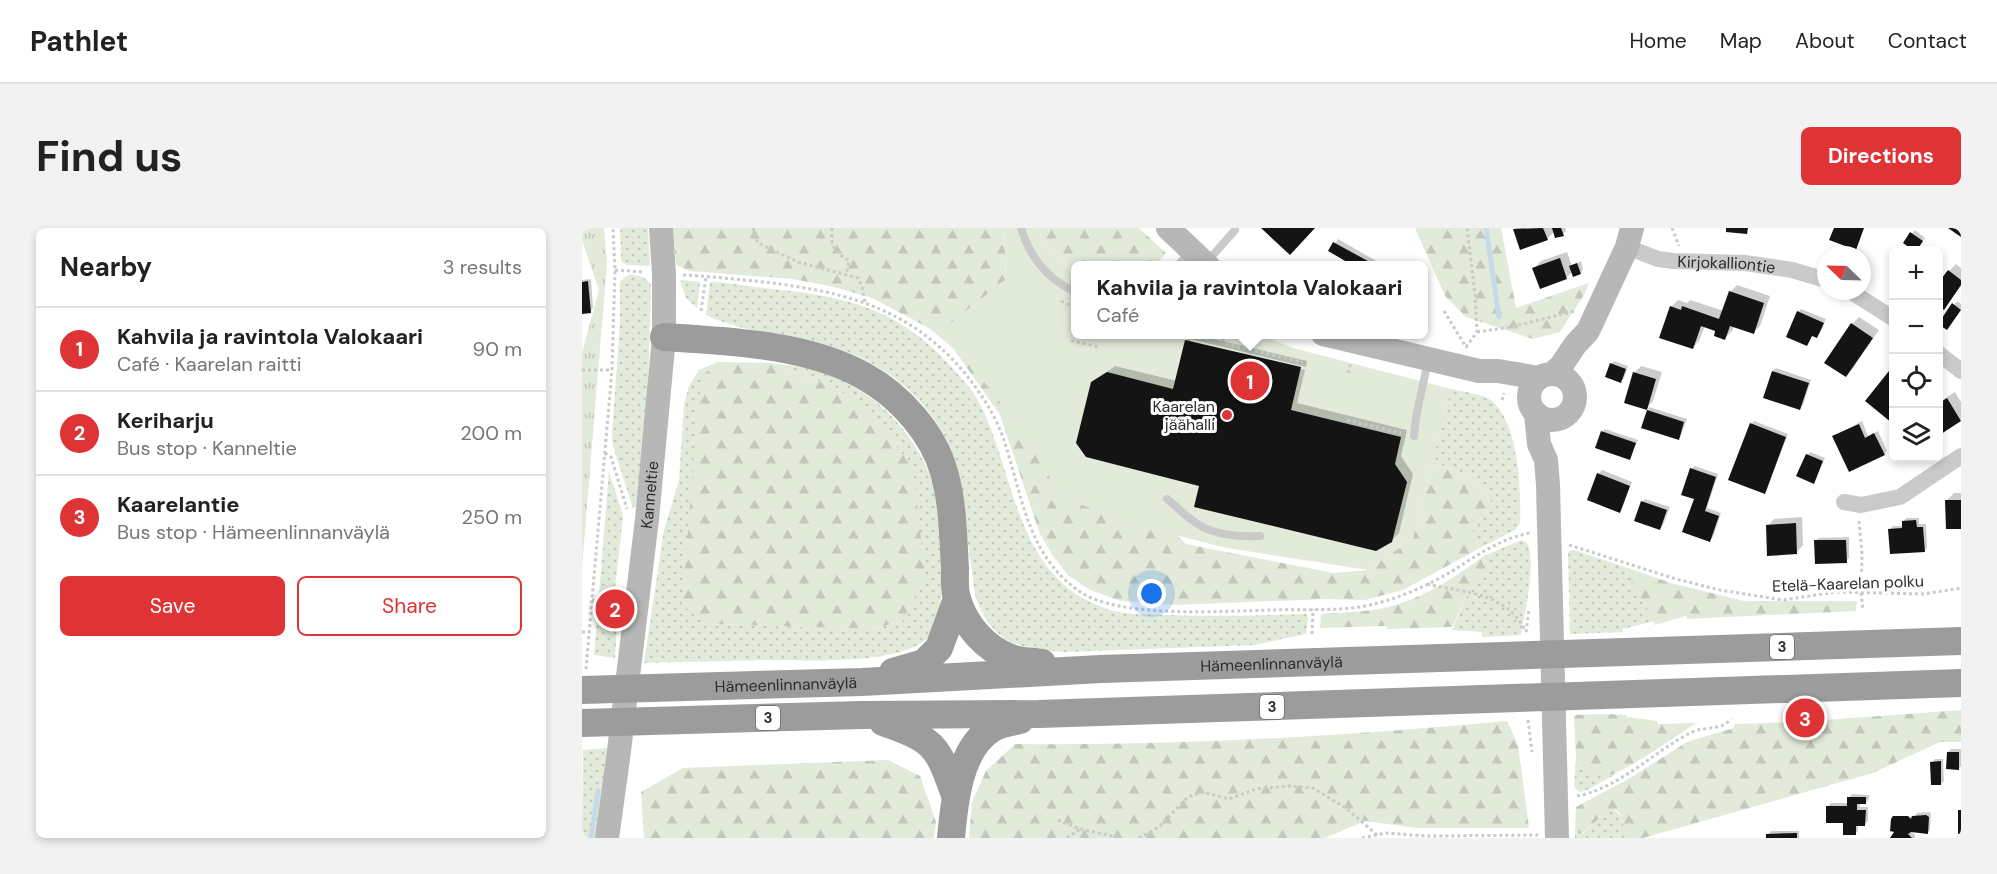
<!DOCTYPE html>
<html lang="en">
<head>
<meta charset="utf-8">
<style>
	:root { --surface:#fff; --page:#f2f2f2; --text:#222; --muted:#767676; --line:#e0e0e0; --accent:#de3435 }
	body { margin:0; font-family:"DM Sans",sans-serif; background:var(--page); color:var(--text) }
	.controls { position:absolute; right:18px; top:18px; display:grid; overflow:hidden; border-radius:9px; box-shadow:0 3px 9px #0003 }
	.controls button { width:54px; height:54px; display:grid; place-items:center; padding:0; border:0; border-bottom:2px solid var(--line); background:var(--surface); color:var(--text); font:30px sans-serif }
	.compass { position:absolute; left:1235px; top:18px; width:54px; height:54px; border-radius:50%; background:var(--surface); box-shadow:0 3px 9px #0003; rotate:293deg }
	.you { position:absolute; left:570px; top:366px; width:21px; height:21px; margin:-15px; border:4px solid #fff; border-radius:50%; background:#1a73e8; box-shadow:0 0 0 9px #1a73e833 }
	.badge { display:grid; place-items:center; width:39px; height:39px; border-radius:50%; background:var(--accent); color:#fff; font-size:20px; font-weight:700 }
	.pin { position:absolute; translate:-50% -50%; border:3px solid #fff; box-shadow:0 2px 6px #0006 }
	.popup { position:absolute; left:489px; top:33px; width:357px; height:78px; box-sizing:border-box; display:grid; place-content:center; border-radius:9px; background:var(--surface); filter:drop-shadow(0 2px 4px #0005); font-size:20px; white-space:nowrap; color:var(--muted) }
	.popup b { font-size:22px; color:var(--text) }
	.popup::after { content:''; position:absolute; left:50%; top:100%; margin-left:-12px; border:12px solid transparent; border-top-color:var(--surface) }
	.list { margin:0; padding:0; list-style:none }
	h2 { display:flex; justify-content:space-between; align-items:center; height:78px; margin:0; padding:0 24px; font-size:26px }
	h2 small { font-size:20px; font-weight:400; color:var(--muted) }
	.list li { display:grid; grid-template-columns:39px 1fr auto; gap:18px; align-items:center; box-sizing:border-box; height:84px; padding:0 24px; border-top:2px solid var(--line) }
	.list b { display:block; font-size:22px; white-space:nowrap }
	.list p { margin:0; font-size:20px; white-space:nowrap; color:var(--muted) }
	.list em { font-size:20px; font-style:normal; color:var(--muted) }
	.actions { display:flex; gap:12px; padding:18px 24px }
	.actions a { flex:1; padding:14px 0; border:2px solid var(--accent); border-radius:9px; text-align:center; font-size:21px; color:var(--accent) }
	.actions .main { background:var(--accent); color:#fff }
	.icon { flex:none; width:33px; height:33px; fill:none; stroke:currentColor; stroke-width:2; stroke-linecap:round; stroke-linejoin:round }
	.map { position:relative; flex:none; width:1379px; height:610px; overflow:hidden; border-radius:9px }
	header { display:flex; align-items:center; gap:36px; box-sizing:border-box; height:84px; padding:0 30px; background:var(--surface); border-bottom:2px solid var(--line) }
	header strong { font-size:28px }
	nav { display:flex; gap:33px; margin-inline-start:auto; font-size:21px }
	.intro { display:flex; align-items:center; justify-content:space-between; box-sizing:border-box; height:144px; padding:0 36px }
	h1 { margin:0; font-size:42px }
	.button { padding:15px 27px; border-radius:9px; background:var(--accent); color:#fff; font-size:21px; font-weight:700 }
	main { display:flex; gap:36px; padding:0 36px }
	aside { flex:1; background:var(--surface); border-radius:9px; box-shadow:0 3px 9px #0003 }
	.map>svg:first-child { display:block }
</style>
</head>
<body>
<header>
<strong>Pathlet</strong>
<nav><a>Home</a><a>Map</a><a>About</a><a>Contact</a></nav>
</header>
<div class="intro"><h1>Find us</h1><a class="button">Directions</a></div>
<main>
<aside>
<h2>Nearby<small>3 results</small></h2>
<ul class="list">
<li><span class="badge">1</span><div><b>Kahvila ja ravintola Valokaari</b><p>Café · Kaarelan raitti</p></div><em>90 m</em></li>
<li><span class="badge">2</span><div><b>Keriharju</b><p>Bus stop · Kanneltie</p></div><em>200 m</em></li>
<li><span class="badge">3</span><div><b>Kaarelantie</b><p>Bus stop · Hämeenlinnanväylä</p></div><em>250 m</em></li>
</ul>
<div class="actions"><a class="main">Save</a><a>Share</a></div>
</aside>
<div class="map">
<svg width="1379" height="610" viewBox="0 0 1379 610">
	<defs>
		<pattern id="grass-dots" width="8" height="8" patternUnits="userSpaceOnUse" patternTransform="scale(1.5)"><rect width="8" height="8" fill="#e2eada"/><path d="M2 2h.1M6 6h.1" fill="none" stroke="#c2c9bb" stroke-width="1.8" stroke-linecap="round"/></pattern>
		<pattern id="forest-firs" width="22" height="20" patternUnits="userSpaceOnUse" patternTransform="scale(1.5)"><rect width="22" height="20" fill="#e2eada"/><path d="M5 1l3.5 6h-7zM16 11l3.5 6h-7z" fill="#c2c9bb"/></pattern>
		<pattern id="park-tufts" width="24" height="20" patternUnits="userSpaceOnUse" patternTransform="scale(1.5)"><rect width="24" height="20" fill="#e2eada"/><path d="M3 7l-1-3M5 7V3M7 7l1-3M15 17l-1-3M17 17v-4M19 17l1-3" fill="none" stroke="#c2c9bb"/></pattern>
	</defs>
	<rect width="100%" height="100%" fill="#fff"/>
	<path fill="url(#grass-dots)" d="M38,0h28l2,38 -23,-1 -6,-4z
		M49,46l12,3 8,7 -3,109 -12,113 -3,2 -20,-62 -1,-11 8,-113v-40l5,-5z
		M100,52l18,2 -3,26 -11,-10 -6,-17z
		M128,54c15,0 30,3 45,5 48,5 102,10 144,36 21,12 39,29 55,47 10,11 21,23 27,36 34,70 35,167 118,200 22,10 47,8 71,9 46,2 91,0 137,-1l1,5 -2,15 -52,11 -189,7c-47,-3 -74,-9 -90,-57 -3,-25 -7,-49 -10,-73 -2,-20 -3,-40 -9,-59 -20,-61 -73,-105 -135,-119 -39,-10 -79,-12 -115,-29z
		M136,134l-14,12 3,250 165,5 31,-8 -67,-233 -65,-25c12,2 24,2 36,5 59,14 106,58 126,115 9,26 7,58 8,86 0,22 3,57 -17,72 -31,24 -118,19 -157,19 -41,1 -82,2 -123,3l20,-133 15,-50 5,-75 5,-19 10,-16z
		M869,161c13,3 30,4 41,12 27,23 29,89 28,122l-5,7 -35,18 -8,-19 21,-24c-16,-28 -29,-34 -61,-42z
		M27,243l14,45 -9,82 -13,-1 -2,-2z
		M939,312l5,2c12,15 -2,74 -5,93l-39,2v-5l-30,-2 15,-34 23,-26 -6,-14z
		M992,322l51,17 29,54 -31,8v3l-53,2 -2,-81 1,-2z
		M16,378h15v18l4,1 -2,33 -21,-3z
		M26,520l-10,90h-16l1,-88z
		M994,530c14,16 21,19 42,15l-33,18 -6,1 -5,-6z
		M1028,581c13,2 14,18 15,29h-50v-6l6,2c12,-6 17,-18 29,-25z"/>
	<path fill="url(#forest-firs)" d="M91,0h331l2,51 149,234 31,31 147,29 35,-3 45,-32 19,-75c32,8 45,14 61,42l-21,24 8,19 -77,42 -38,10 -41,-1 -150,6 -53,-4 -31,-11 -22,-15 -15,-19 -13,-22 -40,-119 -47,-67 -24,-20 -57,-30 -38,-11 -41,-8 -103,-8 -14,-6z
		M455,0h102l27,25 -11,12 -79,1v6l-24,-19z
		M833,0h86l15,80 73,-25 -5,12 -24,37 -27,7 -67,-22 -21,-21z
		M136,134l53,1 65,25 38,28 39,51 12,109 -22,45 -31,8 -165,-5 -25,-19 16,-200 6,-31z
		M902,328l6,14 -23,26 -15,31 -65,2 -1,-3 -66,2 1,-14c26,-2 54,-2 78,-10 31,-10 59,-29 85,-48z
		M1043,339l46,16 73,18h113l-1,10 -169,8 -1,-3 -31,9z
		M1379,482v32h-21l-67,31 -230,65h-18c-5,-56 -25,-14 -45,-4l-5,-2 1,-25 54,-29 57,-36 47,-14v-4l65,-2z
		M1024,486l20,1 1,2 30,4 1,3 38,-1c-17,11 -76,54 -93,53 -12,-1 -20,-10 -27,-18l-2,-43z
		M925,493l11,24 11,83h-111l-53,-7 -40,17h-356l3,-36 14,-31 29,-27c164,2 329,-8 492,-23z
		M306,532l32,16 16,46 -2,16h-290l-3,-46 42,-24z"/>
	<path fill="url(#park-tufts)" d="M0,0h22l3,35 -25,304v-214l17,-63 -17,-50z"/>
	<path fill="#e2eada" d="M422,0h33l15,25 24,19v62l185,1 32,13 158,41 -38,149 -45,32 -141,-22 -104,-26 -64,-27 -29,-54 -87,-112 63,-50z"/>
	<path fill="#0003" d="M934,0h49l1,3 -3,3 -8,-3 -8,8 -32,-10z
		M1333,2l10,8 -6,8 7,4h-20l4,-4 -5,-4z
		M756,11l47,27h-28l-27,-15z
		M985,24l5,14 9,-5 2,9 -3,3 -7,-2 -7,7 -32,-10 7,-7z
		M1374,36l5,4v18l-17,22 5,-37z
		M9,51l2,29 -3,4h-8v-32z
		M1155,57l33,11 -10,30 -7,7 -19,-7 -2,5 -7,7 -8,-8 -12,-4 -6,15 -7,7 -21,-41 7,-7 9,3 3,-3 34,11 6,-19z
		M1375,73l4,3v5l-11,16 -10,-1z
		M1219,81l25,10 -6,14 -3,3 -4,-2 -6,10 -9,-32z
		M1277,89l20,13 -26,38 -7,7 -20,-13 26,-38z
		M610,106l115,27 -1,6 -116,-28v3l115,28 -8,33 110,27 -6,26 12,18 -14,59 -8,8 -190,-56 -109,-102 23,-17 62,15 10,-41z
		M1032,133l14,5 -4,12 -3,3 -10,-17z
		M1059,138l21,6 -9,29 -7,7 -12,-35z
		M1194,140l35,12 -8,25 -3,3 -27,-37z
		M1312,141v50l-2,2 -25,-20z
		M1373,164l6,10v17l-23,15v-31z
		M1067,179l38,12 -6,16 -3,3 -35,-11z
		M1172,193l34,13 -21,55 -3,3 -13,-68z
		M1280,193l6,15 10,-5 9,20 -3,3 -50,-18z
		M1023,201l33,11 -9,18 -27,-26z
		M1228,224l15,6 -12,24 -6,-27z
		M1113,238l23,8 -11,34 14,5 -8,24 -3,3 -15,-42 -4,-29z
		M1020,242l30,12 -10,26 -3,3 -30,-12 10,-25z
		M1372,265h7v34l-14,-27z
		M1063,271l25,8 -7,18 -3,3 -18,-26z
		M1220,289l1,28 -7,8 -29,-27 7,-7z
		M1325,290h12v6h7l1,24 -3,3 -34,-22 3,-3h11l-1,-5z
		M1267,309v21l-3,3 -31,-20 4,-3z
		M1369,521h10v17l-2,2 -11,-16z
		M1353,531h8l1,22 -3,3 -9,-22z
		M1270,566l17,1v4l-3,3h-6v5h8v14l-3,3h-7v7l-3,3 -27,-28 3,-3h18v-5z
		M1347,584l2,1 -1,17 -3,3 -17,-3 5,5v3h-24l5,-6 -2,-15h21l2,-4z
		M1189,603h28v7h-31v-3z"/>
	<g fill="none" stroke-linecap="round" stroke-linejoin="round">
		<path stroke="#c7dae9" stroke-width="5" d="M904,0l13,89
			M9,610l7,-47"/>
	</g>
	<path fill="#141414" d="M679,0h54l-25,27z
		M961,0l5,12 -28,10 -7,-21z
		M970,0h9l3,8 -9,2z
		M1144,0h22l-1,6 -21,-2z
		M1252,0h30l-8,22 -27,-10z
		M1366,0h13v9z
		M1328,4l13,9 -6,9h-4l-10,-7z
		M751,14l44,24h-23l-26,-15z
		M978,30l7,21 -27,10 -8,-21z
		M995,35l4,11 -8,3 -4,-11z
		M1366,42l13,10v5l-17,25 -6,-4v-23z
		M6,53l3,32 -9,1v-32z
		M1147,63l35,12 -10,31 -24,-8 -5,14 -11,-4 1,-5 -14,-5 -8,23 -34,-11 11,-32 11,4 1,-4 37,13z
		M1370,75l9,7 -14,20 -9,-6z
		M1215,83l27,12 -7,15 -5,-2 -5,10 -21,-9z
		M1269,95l22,15 -27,39 -22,-14z
		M603,112l116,27 -10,43 110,27 -6,27 12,18 -15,60 -16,9 -182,-44 5,-21 -113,-29 -10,-14 15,-61 16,-10 66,17z
		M1028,135l16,6 -5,14 -16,-6z
		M1190,143l37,12 -9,27 -37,-12z
		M1307,143l5,4 -2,48 -27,-22z
		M1051,144l23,7 -9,31 -23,-7z
		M1365,170l14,23 -23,15v-32z
		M1065,182l37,12 -5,18 -38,-12z
		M1168,195l36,14 -21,57 -37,-14z
		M1277,196l6,14 9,-5 11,22 -36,17 -17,-36z
		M1019,203l35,12 -6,17 -35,-12z
		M1224,226l17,7 -9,23 -18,-8z
		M1108,240l26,9 -11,34 14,5 -9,26 -28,-10 12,-33 -13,-4z
		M1015,245l33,13 -10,27 -33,-13z
		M1363,272h16v29h-15z
		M1059,273l26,9 -7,20 -26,-9z
		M1334,292l1,7h6l2,25 -35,2 -2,-25 14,-1v-7z
		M1214,295l1,31 -30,2 -1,-31z
		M1232,312h32l1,23 -32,1z
		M1365,524h12v18l-13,-1z
		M1359,533v24h-10l-1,-23z
		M1265,569h19v7h-9v6h9l-1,16h-9v9h-13v-12h-17v-17h21z
		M1376,582h3v24h-3z
		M1344,587l3,2 -1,17 -17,-2 -3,2 4,4h-22l4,-6 -4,-1 1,-12 2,-3h15l3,3 1,-3z
		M1215,605v5h-31v-4z"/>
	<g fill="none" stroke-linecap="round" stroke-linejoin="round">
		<path stroke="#cacaca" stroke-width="3" stroke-dasharray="3 3" stroke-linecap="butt" d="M171,0l5,15 40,19 60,16 4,9 3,15
			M250,0c-1,19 1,22 17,33l-3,14
			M1090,0l7,18
			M33,42l28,2
			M101,47c24,1 48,4 72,6 82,9 152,24 208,90 16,19 31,42 40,66 19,56 23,117 76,154 39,28 144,20 193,19 29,-1 60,1 88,-3 28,-5 53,-15 78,-28 34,-18 53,-38 92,-46
			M479,73l15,7
			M119,83l5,-34
			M862,83l22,36 11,-15 -2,-38 -8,-66
			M895,104l34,-5 64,-16
			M636,106l9,10 76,18
			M489,113l28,6
			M0,142h30
			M766,145l3,-11
			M920,172l2,-7
			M765,192l54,13
			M23,225l6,4 16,52
			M1277,293l3,33 -1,40 2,15
			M987,317l107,34 44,11 63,10 53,-8 88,2 37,-6
			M845,356c38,9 78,8 98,46
			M10,372l25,3
			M0,404h8
			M944,404l3,-23
			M730,406l1,-25
			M4,441l26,-299 3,-100 -2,-42
			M946,492l4,32
			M995,568c43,-8 77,-45 115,-64 14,-6 29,-1 39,-13
			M476,592l22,9 41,9
			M485,610l13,-9
			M557,610l20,-11 29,-30 14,-5 27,7 27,-10 34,-3 23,2 34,21 30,26
			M780,610l24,-5 41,3 111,-1"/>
		<path stroke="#cacaca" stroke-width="8" d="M439,0c9,29 27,52 55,64
			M624,35l29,-33
			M595,38l12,-13
			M832,208l2,-19 12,-56
			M585,271c9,7 16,15 25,21 18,15 46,17 68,16"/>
		<g stroke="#cacaca" stroke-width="16">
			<path id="s1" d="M1045,19l31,12 15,2 72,2 47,7 34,10"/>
			<path d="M1268,63l44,28"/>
			<path d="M1356,125l23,18"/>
			<path d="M1262,274l17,3 39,-8 61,-41"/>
		</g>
		<g stroke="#b7b7b7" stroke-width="24">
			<path d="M586,0l40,38"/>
			<path d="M741,106l156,37h19l41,7"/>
			<circle cx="970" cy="169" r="23"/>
			<path d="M970,146l9,-8 14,-21 13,-14 39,-84 5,-19"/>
			<path d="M954,185l3,31 7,16 2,25 9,353"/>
			<path id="s2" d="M25,610l11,-79 29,-240 17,-182v-63l-3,-46"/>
		</g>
		<g stroke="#9c9c9c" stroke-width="28">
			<path d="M82,109c64,4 143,7 200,39 36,20 69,57 80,96 9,31 9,64 11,96 0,10 -1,22 2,31 8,26 28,50 54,59 9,4 21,3 31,5"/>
			<path d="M311,444l31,-9 15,-15 18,-49"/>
			<path id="s3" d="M0,462l280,-8 239,-13 860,-28"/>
			<path d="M301,494c51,18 54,22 72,73"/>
			<path d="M0,495l279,-8 178,-1 922,-31"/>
			<path d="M369,610c3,-34 8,-91 42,-110 8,-5 19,-6 27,-8"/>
		</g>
	</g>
	<circle fill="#de3435" stroke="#fff" stroke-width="2" cx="645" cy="187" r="6"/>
	<g text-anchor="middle" stroke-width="6" stroke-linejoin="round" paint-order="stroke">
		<g fill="#fff" stroke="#6c6c6c" stroke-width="1.5">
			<rect x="1188" y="407" width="24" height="24" rx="4.5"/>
			<rect x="678" y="467" width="24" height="24" rx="4.5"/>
			<rect x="174" y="478" width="24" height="24" rx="4.5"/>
		</g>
		<g font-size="15" font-weight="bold" fill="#2d2d2d">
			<text x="1200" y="424">3</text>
			<text x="690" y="484">3</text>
			<text x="186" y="495">3</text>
		</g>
		<g font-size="16" fill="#2d2d2d" stroke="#fff">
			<text dy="6" stroke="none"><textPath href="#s1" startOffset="102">Kirjokalliontie</textPath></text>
			<text dy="6" stroke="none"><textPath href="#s2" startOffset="346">Kanneltie</textPath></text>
			<text transform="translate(1266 355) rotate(-2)" y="6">Etelä-Kaarelan polku</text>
			<text dy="6" stroke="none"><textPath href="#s3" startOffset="690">Hämeenlinnanväylä</textPath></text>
			<text dy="6" stroke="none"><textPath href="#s3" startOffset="204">Hämeenlinnanväylä</textPath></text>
		</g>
		<g font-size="16" fill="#2d2d2d" stroke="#fff" text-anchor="end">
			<text x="633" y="184">Kaarelan<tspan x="633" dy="18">jäähalli</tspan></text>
		</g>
	</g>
</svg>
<div class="controls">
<button>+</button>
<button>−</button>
<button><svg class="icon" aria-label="locate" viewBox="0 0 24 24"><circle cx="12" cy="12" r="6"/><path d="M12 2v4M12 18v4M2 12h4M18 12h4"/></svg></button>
<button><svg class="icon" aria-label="layers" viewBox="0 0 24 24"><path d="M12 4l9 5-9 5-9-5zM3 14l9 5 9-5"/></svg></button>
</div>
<svg class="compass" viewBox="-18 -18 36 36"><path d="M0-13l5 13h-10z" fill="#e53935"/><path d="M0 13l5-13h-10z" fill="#767676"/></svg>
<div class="you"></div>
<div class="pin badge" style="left:668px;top:153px">1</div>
<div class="popup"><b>Kahvila ja ravintola Valokaari</b>Café</div>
<div class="pin badge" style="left:33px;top:381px">2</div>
<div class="pin badge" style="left:1223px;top:490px">3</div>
</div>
</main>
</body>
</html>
